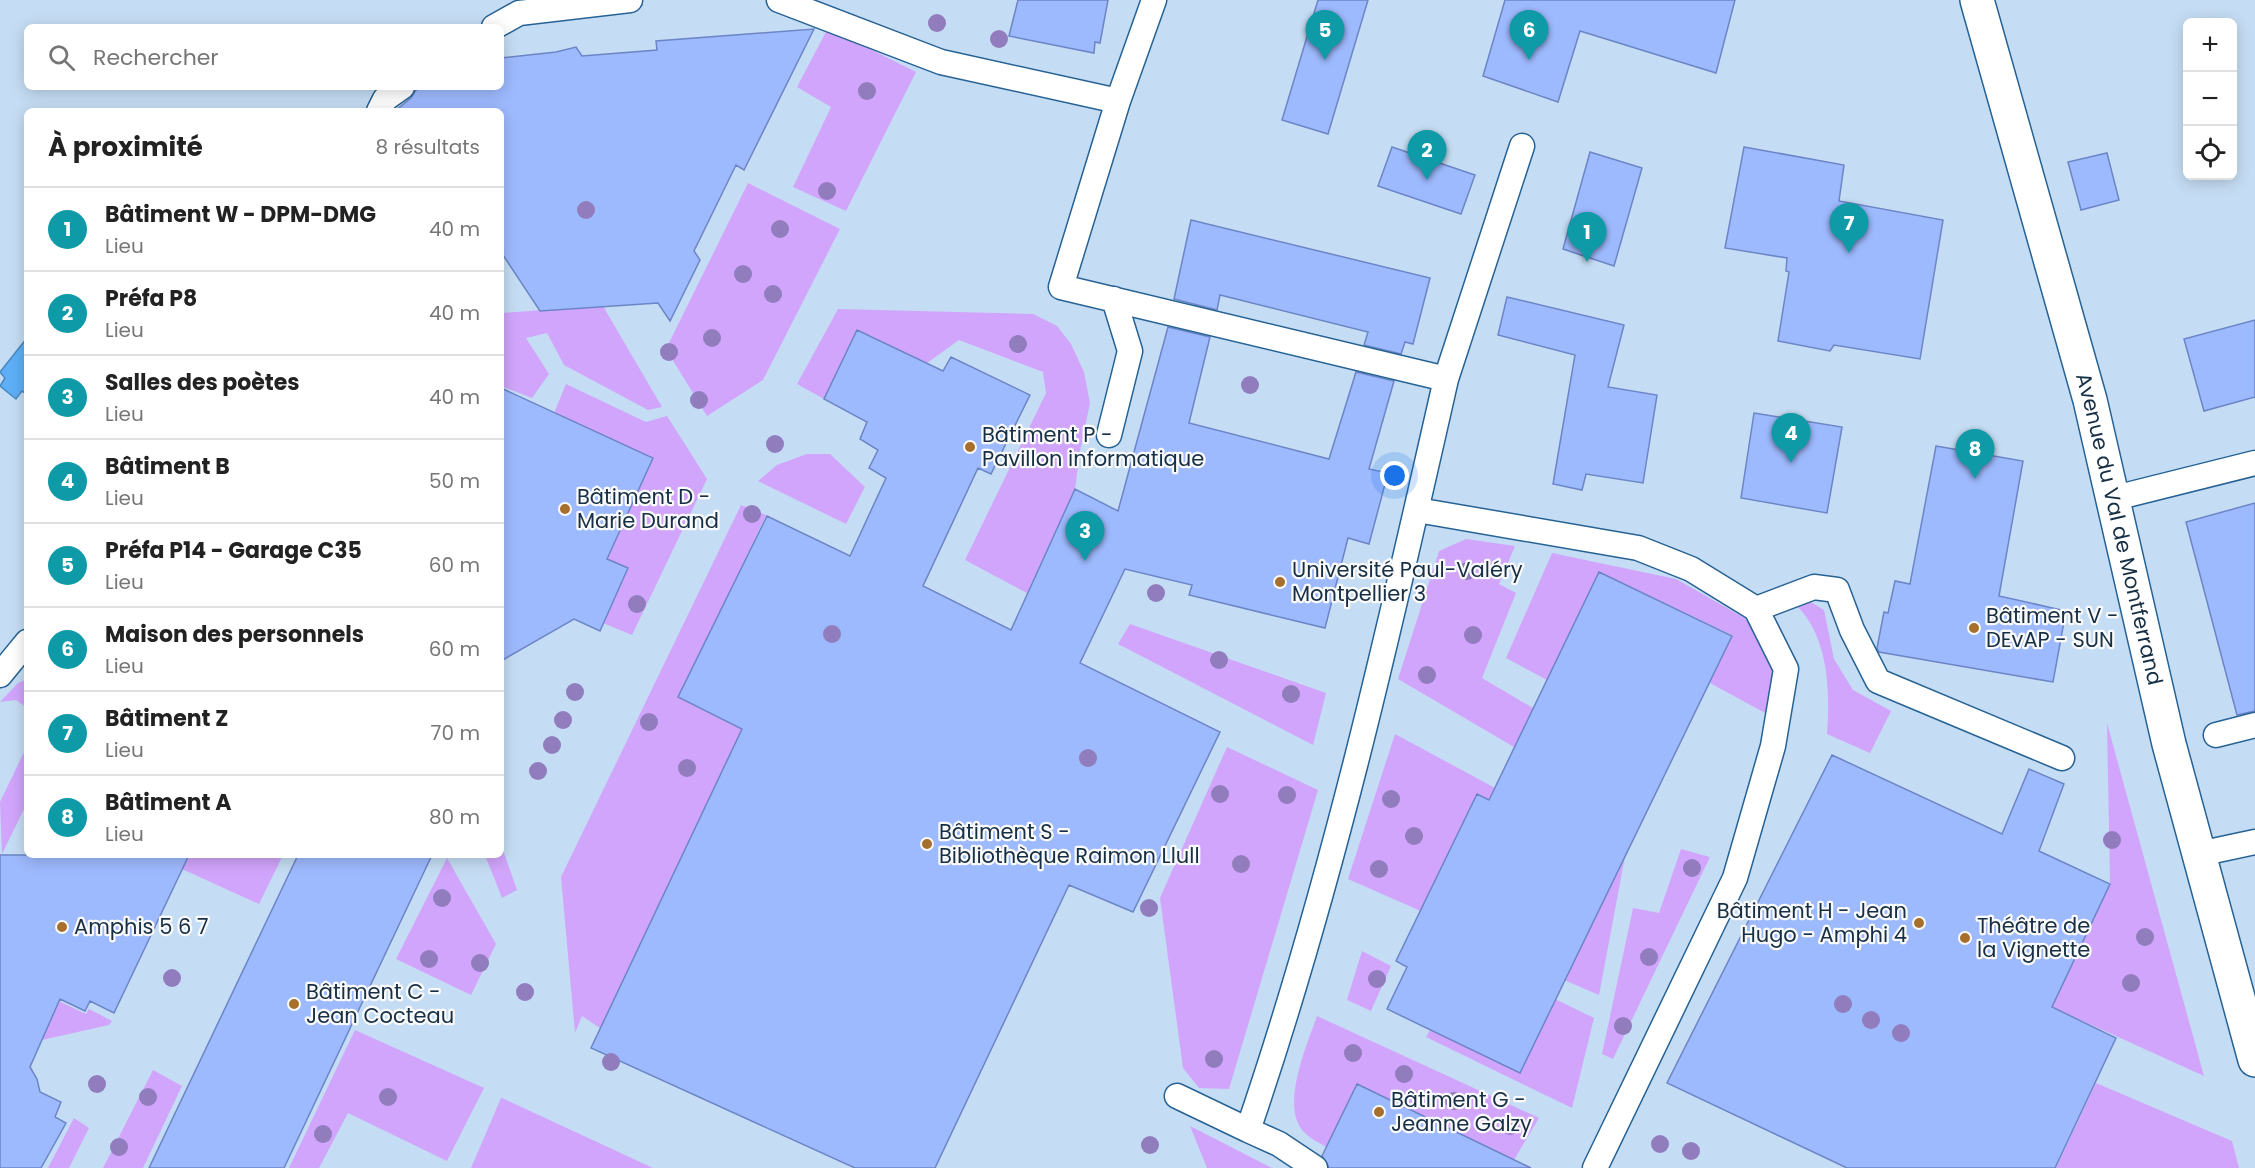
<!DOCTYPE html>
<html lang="fr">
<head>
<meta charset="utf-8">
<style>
	:root { --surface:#fff; --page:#f2f2f2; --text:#222; --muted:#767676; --line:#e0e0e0; --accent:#a76f2c }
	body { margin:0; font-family:Poppins,sans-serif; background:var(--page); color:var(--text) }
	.controls { position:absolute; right:18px; top:18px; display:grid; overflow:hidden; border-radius:9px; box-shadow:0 3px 15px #0003 }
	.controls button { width:54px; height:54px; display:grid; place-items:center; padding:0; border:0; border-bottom:2px solid var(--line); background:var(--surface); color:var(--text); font:30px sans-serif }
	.you { position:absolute; left:1395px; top:476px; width:21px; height:21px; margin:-15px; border:4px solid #fff; border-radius:50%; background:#1a73e8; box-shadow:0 0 0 9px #1a73e833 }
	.badge { display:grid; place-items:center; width:39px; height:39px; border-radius:50%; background:var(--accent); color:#fff; font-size:20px; font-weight:700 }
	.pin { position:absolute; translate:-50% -50px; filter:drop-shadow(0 2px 3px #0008) }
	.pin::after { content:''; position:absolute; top:32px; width:21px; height:18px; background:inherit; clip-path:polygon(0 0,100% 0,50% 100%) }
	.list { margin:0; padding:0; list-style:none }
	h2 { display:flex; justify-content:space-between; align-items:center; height:78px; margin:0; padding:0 24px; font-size:26px }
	h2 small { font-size:20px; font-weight:400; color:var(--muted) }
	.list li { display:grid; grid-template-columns:39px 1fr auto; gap:18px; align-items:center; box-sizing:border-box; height:84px; padding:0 24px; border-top:2px solid var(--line) }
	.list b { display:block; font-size:22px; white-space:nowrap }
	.list p { margin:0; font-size:20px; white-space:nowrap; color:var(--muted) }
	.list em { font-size:20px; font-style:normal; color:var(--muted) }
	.icon { flex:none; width:33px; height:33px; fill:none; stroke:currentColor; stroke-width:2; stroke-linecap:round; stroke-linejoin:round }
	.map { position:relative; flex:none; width:2255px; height:1168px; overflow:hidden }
	.search { position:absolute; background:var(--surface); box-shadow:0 3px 15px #0003; left:24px; top:24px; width:480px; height:66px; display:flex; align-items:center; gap:15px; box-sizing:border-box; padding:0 21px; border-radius:9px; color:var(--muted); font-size:22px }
	.panel { position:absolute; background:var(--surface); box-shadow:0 3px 15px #0003; left:24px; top:108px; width:480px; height:750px; border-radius:9px }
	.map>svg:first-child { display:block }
</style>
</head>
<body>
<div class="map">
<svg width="2255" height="1168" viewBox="0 0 2255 1168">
	<rect width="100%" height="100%" fill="#c5ddf4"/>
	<path fill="#d1a5fb" d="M828,28l88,44 -70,139 -53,-24 38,-80 -34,-20z
		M748,183l92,46 -77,151 -56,36 -41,-67z
		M603,306l59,101 -14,3 -84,-45 -17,-32 -21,5 23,36 -17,24 -31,-12v-73z
		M838,309l195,5 24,12 14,18 13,28 6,31 -10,48 -5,38 -48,104 -62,-33 81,-167 -3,-21 -84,-32 -32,23 -70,-33 -33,69 -27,-15z
		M566,384l80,38 21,-6 40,63 -75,156 -29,-12 25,-54 -21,-10 46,-100 -99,-46z
		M807,454h23l35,33 -19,37 -88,-43 19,-16z
		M741,505l25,10 -86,183 62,31 -142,299 -18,-12 -7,17 -14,-156z
		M1466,539l49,7 -16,38 17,9 -34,85 51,30 -19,39 -116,-68 41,-128z
		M1552,553l124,26 72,41 31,49 -14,44 -55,-30 22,-48 -133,-63 -52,108 -41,-22z
		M1809,601l15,9 10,49 19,31 38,21 -21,42 -43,-19c3,-42 2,-95 -29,-127z
		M1130,624l196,69 -13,52 -195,-101z
		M27,679v29l-11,-8 -16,2 18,-19z
		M2107,723l97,353 -152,-69 58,-123z
		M1395,734l100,54 -6,12 -12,-6 -45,122 -84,-37z
		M27,746v57l-25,51 -2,-52z
		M1227,747l91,43 -89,299 -30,-1 -16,-20 -23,-170z
		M501,844l16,46 -15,8 -17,-43h16z
		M1681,849l29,8 -97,202 -11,-5 31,-146 26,5z
		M1626,851l-27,144 -35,-15z
		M189,855h94l-24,49 -77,-35z
		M447,858l49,86 -25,51 -75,-36z
		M1362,951l29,15 -20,45 -24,-11z
		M0,973l86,41 3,-5 23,12 -3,4 -67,15z
		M1555,999l39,19 -22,90 -146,-71 4,-7 90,43z
		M1317,1016l222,102 -30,50 -152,-83 -31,62c-6,-4 -15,-8 -20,-13 -28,-24 1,-89 11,-118z
		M355,1030l129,58 -37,73 -99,-48 -29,55h-30z
		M153,1070l29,16 -39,82h-40z
		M2096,1083l136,58 7,27h-183z
		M501,1098h1l151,70h-182z
		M74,1118l15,10 -20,40h-21z
		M1190,1126l82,42h-65z"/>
	<path fill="#5eaff6" stroke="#4889c1" stroke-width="1.5" d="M27,338v57l-5,-4 -6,8 -16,-13 5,-8 -5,-6z"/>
	<path fill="#9ebafe" stroke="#6c85c6" stroke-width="1.5" d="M1018,0h90l-8,43 -5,-1 -1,11 -85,-17z
		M1318,0h50l-40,134 -46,-14z
		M1505,0h230l-19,73 -136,-42 -22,71 -75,-26z
		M814,29l-70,141 -8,-5 -42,86 6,9 -30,61 -12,-18 -118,8 -39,-59v-141h-106l16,-13 5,-8 9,-3h76v-29l55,-6 20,-5 6,9 75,-6 -1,-9z
		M1392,147l83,28 -14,39 -83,-28z
		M1744,147l100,18 -5,36 104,19 -23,139 -86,-14 -4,6 -52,-10 11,-69 -3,-1 1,-13 -62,-10z
		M1590,152l52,16 -28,98 -51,-17z
		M2107,153l12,47 -38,10 -13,-48z
		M1191,220l239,58 -17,66 -8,-2 -4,12 -37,-9 4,-13 -148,-37 -3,15 -43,-11z
		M1507,297l117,28 -16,62 49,8 -14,88 -57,-9 -4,16 -29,-6 22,-129 -77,-20z
		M2255,320v77l-51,14 -20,-72z
		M1168,327l42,10 -21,86 140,36 27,-87 38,9 -25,88 19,4 -19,71 -21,-6 -23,90 -136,-33 3,-10 -67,-16 -45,94 140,69 -87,180 -64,-27 -134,283h-80l-264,-120 151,-319 -64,-32 89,-181 83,40 36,-78 -17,-10 9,-18 -18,-11 7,-17 -43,-23 33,-69 86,41 8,-14 79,38 -39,79 -13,-6 -55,118 88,44 64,-141 43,22z
		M501,388l152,70 -46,101 21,9 -28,63 -26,-12 -73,42z
		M1754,413l88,14 -15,86 -86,-15z
		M1936,446l87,15 -24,135 67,15 -13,71 -174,-30 -2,-4 7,-36 4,1 7,-32 15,3z
		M2255,503v208l-18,4 -51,-193z
		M1599,572l133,64 -212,437 -133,-64 20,-42 -11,-6 81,-167 12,6z
		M1832,755l170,79 27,-65 35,15 -25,67 71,33 -58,123 64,31 -61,130h-208l-180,-85z
		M0,855h189l-75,158 -24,-12 -5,10 -25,-12 -30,68 7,12 3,13 21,10 -6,15 11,6 -25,45h-41z
		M298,855h134l-148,313h-135z
		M1357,1084l174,84h-202l-7,-12z"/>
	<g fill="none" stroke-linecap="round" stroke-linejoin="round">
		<g stroke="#266294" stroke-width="27">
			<path id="lane" d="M779,0l162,62 177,39
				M1154,0l-36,101 -57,186 385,92c-57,252 -114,506 -198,751l-71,-34
				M494,27l25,-14 111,-13
				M379,111l6,-12 17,-12
				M1446,379l76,-233
				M1109,435l21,-84 -16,-52
				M2111,499l144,-36
				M1417,510l221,38 53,21 65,40 30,60 -13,77 -38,132 -140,290
				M1756,609l58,-22 23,3 15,40 26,51 184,77
				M0,675l27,-33
				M2216,735l39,-10
				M2199,854l56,-12
				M1248,1130l31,14 36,24"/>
		</g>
		<g stroke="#266294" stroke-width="36">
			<g id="street">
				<path id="s1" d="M1977,0l113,400 79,344 86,316"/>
			</g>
		</g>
		<use href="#lane" stroke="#fff" stroke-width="24"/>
		<use href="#street" stroke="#fff" stroke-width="33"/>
	</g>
	<g fill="#917cbe">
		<circle cx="937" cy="23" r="9"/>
		<circle cx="999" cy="39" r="9"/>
		<circle cx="867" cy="91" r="9"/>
		<circle cx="827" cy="191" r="9"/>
		<circle cx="586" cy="210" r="9"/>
		<circle cx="780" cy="229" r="9"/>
		<circle cx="743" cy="274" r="9"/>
		<circle cx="773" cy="294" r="9"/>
		<circle cx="712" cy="338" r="9"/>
		<circle cx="1018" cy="344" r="9"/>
		<circle cx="669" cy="352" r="9"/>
		<circle cx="1250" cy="385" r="9"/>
		<circle cx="699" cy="400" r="9"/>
		<circle cx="775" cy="444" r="9"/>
		<circle cx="752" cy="514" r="9"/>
		<circle cx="1467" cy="571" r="9"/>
		<circle cx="1156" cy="593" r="9"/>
		<circle cx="637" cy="604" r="9"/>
		<circle cx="832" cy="634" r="9"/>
		<circle cx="1473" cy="635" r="9"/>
		<circle cx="1219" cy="660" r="9"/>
		<circle cx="1427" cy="675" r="9"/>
		<circle cx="575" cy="692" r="9"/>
		<circle cx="1291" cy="694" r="9"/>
		<circle cx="563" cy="720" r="9"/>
		<circle cx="649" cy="722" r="9"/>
		<circle cx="552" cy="745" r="9"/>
		<circle cx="1088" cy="758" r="9"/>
		<circle cx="687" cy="768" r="9"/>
		<circle cx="538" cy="771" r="9"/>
		<circle cx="1220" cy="794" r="9"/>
		<circle cx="1287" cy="795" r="9"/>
		<circle cx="1391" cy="799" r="9"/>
		<circle cx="1414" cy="836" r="9"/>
		<circle cx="2112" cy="840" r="9"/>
		<circle cx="1241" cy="864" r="9"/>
		<circle cx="1692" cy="868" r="9"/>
		<circle cx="1379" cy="869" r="9"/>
		<circle cx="442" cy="898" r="9"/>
		<circle cx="1149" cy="908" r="9"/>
		<circle cx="2145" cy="937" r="9"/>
		<circle cx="1649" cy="957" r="9"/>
		<circle cx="429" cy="959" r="9"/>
		<circle cx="480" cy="963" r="9"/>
		<circle cx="172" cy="978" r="9"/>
		<circle cx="1377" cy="979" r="9"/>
		<circle cx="2131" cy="983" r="9"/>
		<circle cx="525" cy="992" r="9"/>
		<circle cx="1843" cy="1004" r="9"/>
		<circle cx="1871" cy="1020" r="9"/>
		<circle cx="1623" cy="1026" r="9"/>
		<circle cx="1901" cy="1033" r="9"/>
		<circle cx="1353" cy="1053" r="9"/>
		<circle cx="1214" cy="1059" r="9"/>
		<circle cx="611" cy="1062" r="9"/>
		<circle cx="1404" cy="1074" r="9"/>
		<circle cx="97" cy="1084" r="9"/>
		<circle cx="148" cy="1097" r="9"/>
		<circle cx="388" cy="1097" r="9"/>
		<circle cx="1454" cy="1101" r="9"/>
		<circle cx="1510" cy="1126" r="9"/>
		<circle cx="323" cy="1134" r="9"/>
		<circle cx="1660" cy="1144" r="9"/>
		<circle cx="1150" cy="1145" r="9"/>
		<circle cx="119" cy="1147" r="9"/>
		<circle cx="1691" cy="1151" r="9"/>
	</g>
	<g fill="#a76f2c" stroke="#fafafa" stroke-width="2">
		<circle cx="970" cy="447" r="6"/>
		<circle cx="565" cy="509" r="6"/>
		<circle cx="1280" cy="582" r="6"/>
		<circle cx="1974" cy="628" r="6"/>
		<circle cx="927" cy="844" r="6"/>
		<circle cx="1919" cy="923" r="6"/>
		<circle cx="62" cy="927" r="6"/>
		<circle cx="1965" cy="938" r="6"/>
		<circle cx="294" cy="1004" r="6"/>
		<circle cx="1379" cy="1112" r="6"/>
	</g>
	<g text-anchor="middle" stroke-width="4.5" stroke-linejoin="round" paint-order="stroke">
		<g font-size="21" fill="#162f45" stroke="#fafafa" text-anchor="start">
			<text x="982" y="442">Bâtiment P -<tspan x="982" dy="24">Pavillon informatique</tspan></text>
			<text x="577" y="504">Bâtiment D -<tspan x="577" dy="24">Marie Durand</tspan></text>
			<text x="1292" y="577">Université Paul-Valéry<tspan x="1292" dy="24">Montpellier 3</tspan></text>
			<text x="1986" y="623">Bâtiment V -<tspan x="1986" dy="24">DEvAP - SUN</tspan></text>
			<text x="939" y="839">Bâtiment S -<tspan x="939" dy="24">Bibliothèque Raimon Llull</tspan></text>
			<text x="1907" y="918" text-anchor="end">Bâtiment H - Jean<tspan x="1907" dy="24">Hugo - Amphi 4</tspan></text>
			<text x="1977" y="933">Théâtre de<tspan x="1977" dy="24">la Vignette</tspan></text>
			<text x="74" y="934">Amphis 5 6 7</text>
			<text x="306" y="999">Bâtiment C -<tspan x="306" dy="24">Jean Cocteau</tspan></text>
			<text x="1391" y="1107">Bâtiment G -<tspan x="1391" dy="24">Jeanne Galzy</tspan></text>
		</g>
		<g font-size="21" fill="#162f45" stroke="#fafafa">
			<text dy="7" stroke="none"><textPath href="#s1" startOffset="548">Avenue du Val de Montferrand</textPath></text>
		</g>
	</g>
</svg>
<div class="controls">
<button>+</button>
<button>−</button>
<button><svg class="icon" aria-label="locate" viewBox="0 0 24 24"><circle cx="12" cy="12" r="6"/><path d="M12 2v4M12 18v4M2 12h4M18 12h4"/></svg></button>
</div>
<div class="you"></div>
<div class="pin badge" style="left:1587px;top:262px;background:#0f9aa8">1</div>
<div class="pin badge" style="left:1427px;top:180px;background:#0f9aa8">2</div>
<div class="pin badge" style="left:1085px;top:561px;background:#0f9aa8">3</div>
<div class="pin badge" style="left:1791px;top:463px;background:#0f9aa8">4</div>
<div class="pin badge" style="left:1325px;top:60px;background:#0f9aa8">5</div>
<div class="pin badge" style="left:1529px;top:60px;background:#0f9aa8">6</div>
<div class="pin badge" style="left:1849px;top:253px;background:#0f9aa8">7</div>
<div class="pin badge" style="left:1975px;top:479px;background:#0f9aa8">8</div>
<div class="search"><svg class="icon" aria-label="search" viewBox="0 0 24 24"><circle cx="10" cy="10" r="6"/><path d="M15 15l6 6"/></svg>Rechercher</div>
<section class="panel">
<h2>À proximité<small>8 résultats</small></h2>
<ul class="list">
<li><span class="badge" style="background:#0f9aa8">1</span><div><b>Bâtiment W - DPM-DMG</b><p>Lieu</p></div><em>40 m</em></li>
<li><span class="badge" style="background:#0f9aa8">2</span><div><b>Préfa P8</b><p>Lieu</p></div><em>40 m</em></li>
<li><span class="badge" style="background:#0f9aa8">3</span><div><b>Salles des poètes</b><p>Lieu</p></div><em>40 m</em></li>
<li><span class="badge" style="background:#0f9aa8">4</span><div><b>Bâtiment B</b><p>Lieu</p></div><em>50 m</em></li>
<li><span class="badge" style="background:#0f9aa8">5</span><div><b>Préfa P14 - Garage C35</b><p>Lieu</p></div><em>60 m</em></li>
<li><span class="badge" style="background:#0f9aa8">6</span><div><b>Maison des personnels</b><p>Lieu</p></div><em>60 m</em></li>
<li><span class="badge" style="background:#0f9aa8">7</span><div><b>Bâtiment Z</b><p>Lieu</p></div><em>70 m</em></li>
<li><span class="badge" style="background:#0f9aa8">8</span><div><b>Bâtiment A</b><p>Lieu</p></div><em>80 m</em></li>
</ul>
</section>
</div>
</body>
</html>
